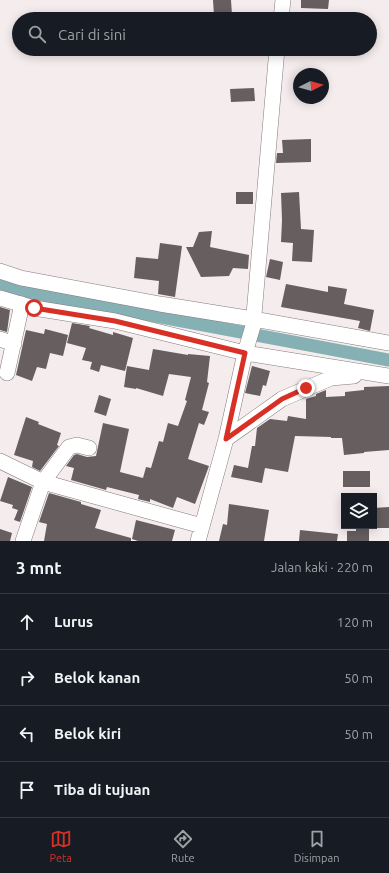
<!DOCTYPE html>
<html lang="id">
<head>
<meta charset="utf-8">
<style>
	:root { --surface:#171b24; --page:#242831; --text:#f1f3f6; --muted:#9ea1a6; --line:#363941; --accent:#d93025 }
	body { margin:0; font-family:Ubuntu,sans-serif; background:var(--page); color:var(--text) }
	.controls { position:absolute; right:12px; bottom:12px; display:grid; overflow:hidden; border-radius:0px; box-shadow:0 2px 10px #0003 }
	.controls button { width:36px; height:36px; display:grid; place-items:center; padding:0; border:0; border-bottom:1px solid var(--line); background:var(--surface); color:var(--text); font:20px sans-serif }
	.compass { position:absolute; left:293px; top:68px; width:36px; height:36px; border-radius:50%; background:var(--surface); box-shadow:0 2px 10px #0003; rotate:84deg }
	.stop { position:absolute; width:12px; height:12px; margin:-9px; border:3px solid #d93025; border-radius:50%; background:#fff }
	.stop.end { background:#d93025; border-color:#fff; box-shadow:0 1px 4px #0008 }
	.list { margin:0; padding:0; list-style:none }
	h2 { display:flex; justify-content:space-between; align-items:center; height:52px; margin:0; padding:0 16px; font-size:17px }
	h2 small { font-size:13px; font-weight:400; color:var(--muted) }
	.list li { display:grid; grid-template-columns:26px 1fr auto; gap:12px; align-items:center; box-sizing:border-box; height:56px; padding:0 16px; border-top:1px solid var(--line) }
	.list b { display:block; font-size:15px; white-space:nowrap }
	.list em { font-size:13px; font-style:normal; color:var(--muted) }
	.icon { flex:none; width:22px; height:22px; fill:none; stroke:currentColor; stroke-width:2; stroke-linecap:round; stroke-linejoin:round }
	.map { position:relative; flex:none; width:389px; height:541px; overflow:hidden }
	.search { position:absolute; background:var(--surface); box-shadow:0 2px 10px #0003; left:12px; right:12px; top:12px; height:44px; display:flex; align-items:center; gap:10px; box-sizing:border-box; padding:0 14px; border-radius:22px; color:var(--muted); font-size:15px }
	.sheet { height:276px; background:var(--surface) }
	nav { display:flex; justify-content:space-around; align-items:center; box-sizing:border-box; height:56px; border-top:1px solid var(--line); background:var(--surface); font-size:11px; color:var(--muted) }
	nav a { display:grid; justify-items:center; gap:2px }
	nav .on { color:var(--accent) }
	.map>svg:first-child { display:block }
</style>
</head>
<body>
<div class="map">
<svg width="389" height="541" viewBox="0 0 389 541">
	<rect width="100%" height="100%" fill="#f5eced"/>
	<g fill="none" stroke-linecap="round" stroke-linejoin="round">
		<path stroke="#85b1b4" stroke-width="13" d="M0,284l17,6 372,70"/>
	</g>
	<path fill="#665e5f" d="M213,0h18l1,15 -18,1z
		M301,0h28l-1,9 -27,-1z
		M254,88l1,13 -24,1 -1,-13z
		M311,139v23l-35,1 1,-10h6l-1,-13z
		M236,192h17v12h-17z
		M299,192l2,37 13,1 -2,32 -20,-1 1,-18 -12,-1 1,-22 -1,-27z
		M212,231l-2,16 39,8 -1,14 -15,-1 -4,8 -28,1 -15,-30h7l6,-15z
		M160,243l22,3 -7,51 -17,-3 1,-13 -25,-3 2,-21 22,2z
		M270,259l13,3 -3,18 -14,-3z
		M286,284l42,8v-6l19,3 -3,15 30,6 -4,21 -12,-3 2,-7 -79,-14z
		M0,307l10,3 -3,22 -7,-2z
		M72,323l18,3 -1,2 24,7v-3l20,6 -8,33 -24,-6 -2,7 -9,-3 2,-7 -10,-2 4,-12 -19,-5z
		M45,329l23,6 -5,21 -13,-3 -4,16 -9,-2 -5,14 -16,-6 10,-45 18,4z
		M153,349l35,6v-1l22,2 -3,26 2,1 -7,27 7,2 -5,13 -5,-2 -11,36 21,7 -14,38 -18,-7 -4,11 -23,-9v3l-12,-3 1,-4 -32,-8 -1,3 -35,-10 3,-12 -8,-2 8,-11 3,-1 10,3 9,-1 7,-33 26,6 -9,43 23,6 3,-11 5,1 8,-27 4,1 5,-19 10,3 9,-25 -2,-1 6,-23 -22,-3 -6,22 -27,-8v1l-12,-2 3,-21 22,4z
		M252,366l18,5 -4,15 -3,-1 -3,11 -15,-3z
		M389,386v64l-25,2v1l-20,2 -2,-17h-11v-1l-36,-1 -7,36 -23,-4 -3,15 -31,-6 3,-12 14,3 4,-22h3l2,-18 13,-9 17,2 1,-5 18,3v-20l10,-3v-2l10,-4v7l19,-1v-4l19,-2v-3z
		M99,395l12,4 -5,17 -12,-4z
		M26,417l13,5 -1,2 23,9 -4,12 2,1 -19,25 -8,-4 1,-6 -19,-6z
		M343,471h27v16h-27z
		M8,477l24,10 -12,35 -6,-2 4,-10 -6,-2 1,-3 -13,-4z
		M49,493l32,9v2l20,6 -6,18 36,10v3h-87l3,-17 -8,-2z
		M229,504l40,6 -5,31h-45l4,-17 4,1z
		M389,507v21h-15v-20z
		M136,520l39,10 -3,11h-34l-6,-2z
		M356,526h13v15h-22v-10h9z
		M0,529l12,4 -2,8h-10z
		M300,530l38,4 -1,7h-38z"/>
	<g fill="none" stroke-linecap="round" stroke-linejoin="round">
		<g stroke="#847c7d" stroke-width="16">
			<path id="minor" d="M281,19l2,-19
				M0,271l21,7 139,26 93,15 136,24
				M0,298l34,10 81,13 130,32 144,23
				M0,339l14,5
				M7,373l15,-69
				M226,439l56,-40 49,-21 23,-2
				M0,461l43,21 159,44
				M23,541l20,-59 26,-35 8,-2 12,3
				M198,541l28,-102 19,-86 8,-27 24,-277"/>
		</g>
		<use href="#minor" stroke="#fff" stroke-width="15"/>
	</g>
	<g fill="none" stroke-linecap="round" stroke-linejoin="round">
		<path stroke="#d93025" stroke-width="5" d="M34,308l81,13 130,32 -19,86 56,-40 24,-11"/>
	</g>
</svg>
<div class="controls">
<button><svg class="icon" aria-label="layers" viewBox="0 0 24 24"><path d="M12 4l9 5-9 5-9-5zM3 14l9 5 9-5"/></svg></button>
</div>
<svg class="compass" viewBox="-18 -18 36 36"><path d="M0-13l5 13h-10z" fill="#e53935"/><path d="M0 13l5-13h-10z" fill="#9ea1a6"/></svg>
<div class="stop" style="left:34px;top:308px"></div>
<div class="stop end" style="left:306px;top:388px"></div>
<div class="search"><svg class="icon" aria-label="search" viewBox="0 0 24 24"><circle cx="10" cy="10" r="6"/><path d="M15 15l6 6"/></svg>Cari di sini</div>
</div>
<section class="sheet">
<h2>3 mnt<small>Jalan kaki · 220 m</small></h2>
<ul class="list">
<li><svg class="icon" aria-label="ahead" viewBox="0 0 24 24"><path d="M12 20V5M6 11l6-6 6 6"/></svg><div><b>Lurus</b></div><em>120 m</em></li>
<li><svg class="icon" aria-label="right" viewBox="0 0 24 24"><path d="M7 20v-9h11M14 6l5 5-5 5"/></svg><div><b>Belok kanan</b></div><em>50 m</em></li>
<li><svg class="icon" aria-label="left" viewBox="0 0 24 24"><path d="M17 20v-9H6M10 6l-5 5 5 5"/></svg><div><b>Belok kiri</b></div><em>50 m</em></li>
<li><svg class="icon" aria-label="arrive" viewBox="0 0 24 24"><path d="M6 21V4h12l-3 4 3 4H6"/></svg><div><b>Tiba di tujuan</b></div></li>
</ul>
</section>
<nav>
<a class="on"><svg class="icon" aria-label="map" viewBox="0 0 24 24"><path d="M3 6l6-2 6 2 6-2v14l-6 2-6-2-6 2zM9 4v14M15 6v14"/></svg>Peta</a>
<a><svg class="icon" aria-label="directions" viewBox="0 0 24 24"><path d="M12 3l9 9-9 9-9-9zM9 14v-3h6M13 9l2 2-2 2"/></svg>Rute</a>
<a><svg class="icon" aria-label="saved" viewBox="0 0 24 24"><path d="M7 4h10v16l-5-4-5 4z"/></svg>Disimpan</a>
</nav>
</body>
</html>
